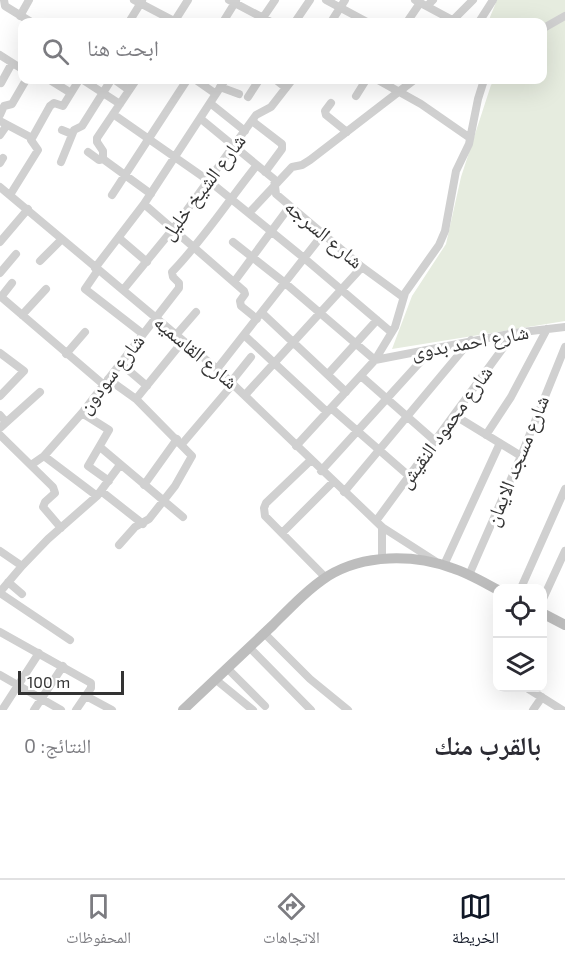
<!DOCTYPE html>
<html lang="ar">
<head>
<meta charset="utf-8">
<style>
	:root { --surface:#fff; --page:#f7f7f7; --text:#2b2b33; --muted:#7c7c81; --line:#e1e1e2; --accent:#111827 }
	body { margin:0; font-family:"Exo 2","Noto Naskh Arabic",sans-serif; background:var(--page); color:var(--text); direction:rtl }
	.controls { position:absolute; right:18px; bottom:18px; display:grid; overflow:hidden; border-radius:12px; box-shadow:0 6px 24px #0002 }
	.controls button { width:54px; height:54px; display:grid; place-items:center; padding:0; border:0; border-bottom:2px solid var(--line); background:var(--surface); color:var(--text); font:30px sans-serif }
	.scale { position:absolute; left:18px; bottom:15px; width:106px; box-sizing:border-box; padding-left:6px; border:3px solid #333; border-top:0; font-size:16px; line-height:21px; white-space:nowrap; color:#333; -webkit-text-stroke:4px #fff; paint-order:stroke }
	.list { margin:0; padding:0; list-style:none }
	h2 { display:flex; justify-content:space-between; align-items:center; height:78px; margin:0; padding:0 24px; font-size:26px }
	h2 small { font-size:20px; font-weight:400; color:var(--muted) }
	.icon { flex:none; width:33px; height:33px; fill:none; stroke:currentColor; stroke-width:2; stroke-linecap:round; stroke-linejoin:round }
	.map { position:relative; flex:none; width:565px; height:710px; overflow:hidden; direction:ltr }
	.search { position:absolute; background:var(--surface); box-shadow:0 6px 24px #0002; left:18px; right:18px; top:18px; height:66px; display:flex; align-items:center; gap:15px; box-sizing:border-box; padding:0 21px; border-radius:12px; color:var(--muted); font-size:22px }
	.sheet { height:168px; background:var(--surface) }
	nav { display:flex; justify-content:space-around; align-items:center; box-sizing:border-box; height:84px; border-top:2px solid var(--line); background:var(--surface); font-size:16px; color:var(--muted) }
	nav a { display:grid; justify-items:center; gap:3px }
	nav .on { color:var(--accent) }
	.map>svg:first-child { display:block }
</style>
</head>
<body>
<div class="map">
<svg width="565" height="710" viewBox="0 0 565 710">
	<rect width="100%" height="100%" fill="#fff"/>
	<path fill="#e6ecdf" d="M497,0h68v321l-173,28 20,-53 34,-52 15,-67 30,-92 4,-5h47v-58h-54z"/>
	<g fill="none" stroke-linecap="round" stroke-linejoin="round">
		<path stroke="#d0d0d0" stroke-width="8" d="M4,0l1,6 26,16
			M134,0l42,22
			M229,0l42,22
			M326,0l41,22
			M415,0l41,22
			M427,6l6,-6
			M20,16l9,-16
			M129,22l13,-21
			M174,22l14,-22
			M223,22l13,-21
			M260,22l15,-22
			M295,22l15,-22
			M331,22l14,-22
			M407,22l13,-19
			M451,22l22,-22
			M479,22l14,-22
			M542,29l23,-13
			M0,55l22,14
			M50,80l21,13
			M83,80l37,24
			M115,80l14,10
			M196,80l20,14
			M276,80l10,8
			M378,80l43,24 49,34
			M1,83l11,-20
			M220,87l19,7
			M356,96l10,-16
			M248,97l11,-17
			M210,103l35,28
			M331,103l-6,8 1,4 21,17
			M113,114l96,67 95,77 87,74
			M0,115l4,-9 8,-2 14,-24
			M201,119l73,60 2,15 86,73 41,30
			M0,121l32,17
			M252,121l30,23v5l-17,23
			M62,130l10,4
			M0,135l7,-10
			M88,152l11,8 4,-1 48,35
			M103,159v-8l-6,-9v-4l39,-58
			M61,162l13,-32 8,-4 29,-46
			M0,163l3,-5
			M0,187l217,182 165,158 53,34
			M10,195l28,-45 -7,-10 19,-34 4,-3 9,3 16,-26
			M112,195l75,-115
			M144,204l100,87 1,3 -5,7 1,5 16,13
			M249,213l43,-46 10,-2 8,-5 104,-80
			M119,238l28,24
			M0,242l28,-33
			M233,242l52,41 90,77
			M40,261l22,-22
			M95,268l49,-64 81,-124
			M98,270l-13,19 58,45
			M0,273l16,-19
			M234,282l56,-76
			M123,290l50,-61 83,-114 15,-8 21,-27
			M0,296l104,89
			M1,297l11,-14
			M262,313l84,79
			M22,315l24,-26
			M176,335l20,-23
			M244,335l83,77
			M0,353l24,18 -24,25
			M66,354l19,-22
			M375,360l139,-27 51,-6
			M120,363l27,23
			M217,369l106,-135
			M328,374l49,-54
			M361,376l74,65
			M108,379l28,20 56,57 -17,30 -26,33 -14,8 -16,18
			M231,382l20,-25
			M245,395l117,-128
			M136,399l47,-58
			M331,408l78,68
			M82,413l27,17 -21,36 21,15
			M0,415l6,7
			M454,415l67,41
			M0,428l40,-36
			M0,435l53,52 2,6 -10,9 -2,5 18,21
			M486,435l25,-38 36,-68
			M182,444l51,-60
			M296,446l79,-86 20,-33 10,-34 34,-48 6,-14 11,-60 13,-27 9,-45 6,-19
			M100,447l83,70
			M44,456l53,40
			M311,460l-45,43 -2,5 1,8 61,62
			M31,465l13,-9 38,-43 97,-125v-5l-6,-6 -1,-5c32,-33 56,-71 85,-107
			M321,471l110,-121
			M144,485l33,-46
			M101,491l42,33
			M344,492l127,-152
			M376,521l138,-188
			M282,533l51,-51
			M0,551l22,15
			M382,559v-32
			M444,565l56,-122
			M469,575l52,-119 44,-109
			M8,582l14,12
			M521,588l44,-99
			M0,592l22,-26 26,-27 49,-43 23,-31
			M0,593l70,47
			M542,601l23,-50
			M0,632l91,51v5l-15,22
			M264,633l46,46 38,31
			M249,647l62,63
			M227,668l38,38
			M0,675l61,35
			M215,679l38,31
			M527,688l35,22
			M86,696l26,14
			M2,710l37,-57
			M34,710l29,-44
			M533,710l9,-13"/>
		<path stroke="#bdbdbd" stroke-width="10" d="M542,613l23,12
			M183,710c30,-28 60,-57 90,-85 17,-17 35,-36 55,-49 36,-22 85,-22 124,-8 16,5 31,14 46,22"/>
	</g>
	<g text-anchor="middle" stroke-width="6" stroke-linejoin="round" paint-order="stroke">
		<g font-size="20" fill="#333" stroke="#fff">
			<text transform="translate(203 187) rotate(-53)" y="7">شارع الشيخ خليل</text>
			<text transform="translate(324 234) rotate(40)" y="7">شارع السرجه</text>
			<text transform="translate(470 342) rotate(-10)" y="7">شارع احمد بدوى</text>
			<text transform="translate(196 352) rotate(40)" y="7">شارع القاسميه</text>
			<text transform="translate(111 374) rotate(-52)" y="7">شارع سودون</text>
			<text transform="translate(445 427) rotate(-54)" y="7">شارع محمود النقيش</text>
			<text transform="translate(517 461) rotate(-68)" y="7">شارع مسجد الايمان</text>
		</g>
	</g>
</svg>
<div class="controls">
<button><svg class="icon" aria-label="locate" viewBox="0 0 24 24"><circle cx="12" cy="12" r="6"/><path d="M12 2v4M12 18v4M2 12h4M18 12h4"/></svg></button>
<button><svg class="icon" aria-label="layers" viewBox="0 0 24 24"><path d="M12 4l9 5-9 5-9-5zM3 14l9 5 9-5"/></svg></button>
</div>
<div class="scale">100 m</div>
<div class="search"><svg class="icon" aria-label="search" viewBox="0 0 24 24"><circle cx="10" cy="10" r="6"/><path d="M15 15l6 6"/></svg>ابحث هنا</div>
</div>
<section class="sheet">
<h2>بالقرب منك<small>النتائج: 0</small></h2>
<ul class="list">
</ul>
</section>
<nav>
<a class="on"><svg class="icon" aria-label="map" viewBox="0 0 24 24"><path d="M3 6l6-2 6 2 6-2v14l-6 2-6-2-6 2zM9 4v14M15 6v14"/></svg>الخريطة</a>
<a><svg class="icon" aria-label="directions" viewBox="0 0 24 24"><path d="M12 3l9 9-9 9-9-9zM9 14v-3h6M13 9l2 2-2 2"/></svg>الاتجاهات</a>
<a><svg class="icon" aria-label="saved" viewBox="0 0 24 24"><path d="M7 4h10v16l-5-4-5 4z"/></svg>المحفوظات</a>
</nav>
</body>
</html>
